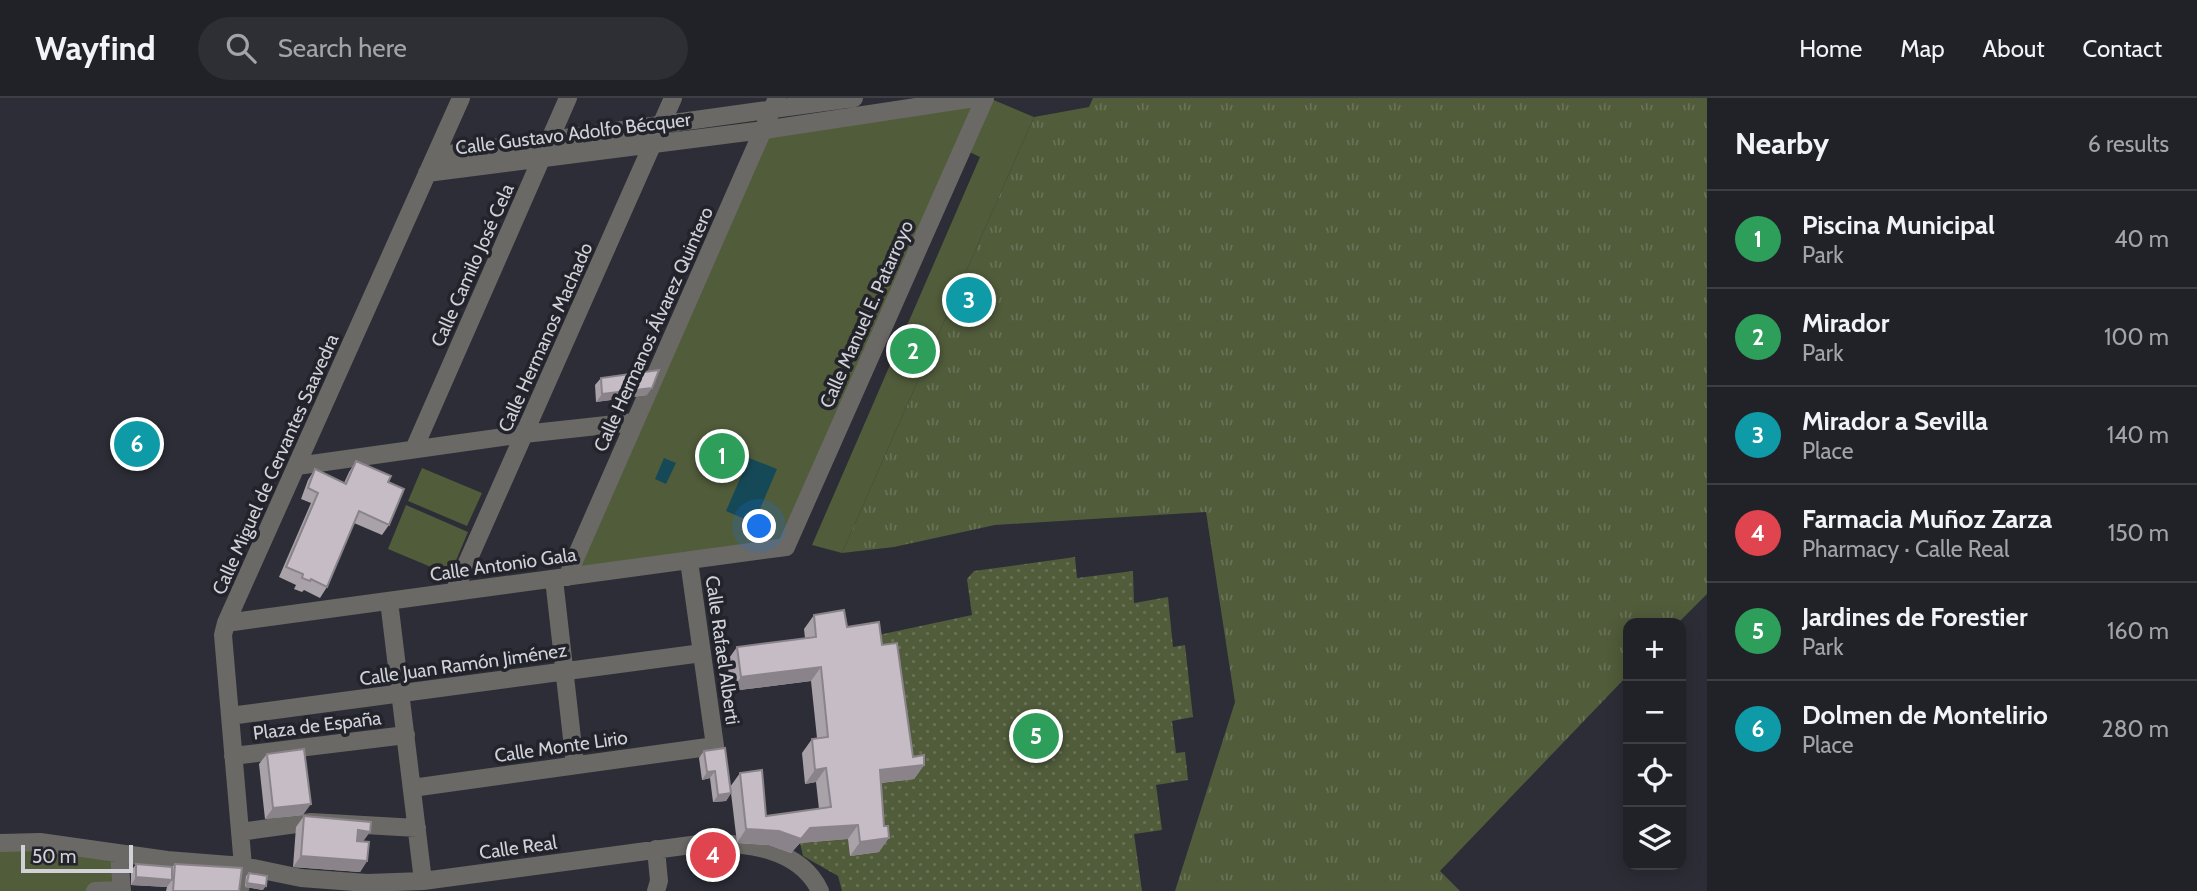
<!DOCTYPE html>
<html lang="en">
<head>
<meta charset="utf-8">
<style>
	:root { --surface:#212228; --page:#2d2f34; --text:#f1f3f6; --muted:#a2a4a8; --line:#3e3f45; --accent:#9acb34 }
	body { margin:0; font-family:Cabin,sans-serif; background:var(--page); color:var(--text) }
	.controls { position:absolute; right:21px; bottom:21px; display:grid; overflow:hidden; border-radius:14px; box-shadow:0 4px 18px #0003 }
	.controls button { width:63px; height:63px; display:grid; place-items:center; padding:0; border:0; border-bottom:2px solid var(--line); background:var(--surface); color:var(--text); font:35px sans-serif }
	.scale { position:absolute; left:21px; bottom:18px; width:112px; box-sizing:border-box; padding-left:7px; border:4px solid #d1d1d7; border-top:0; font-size:19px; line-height:24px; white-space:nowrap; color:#d1d1d7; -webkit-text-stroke:5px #23232c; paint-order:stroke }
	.you { position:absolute; left:760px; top:429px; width:24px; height:24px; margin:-18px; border:5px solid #fff; border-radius:50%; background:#1a73e8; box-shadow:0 0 0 10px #1a73e833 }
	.badge { display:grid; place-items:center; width:46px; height:46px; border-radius:50%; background:var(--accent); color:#fff; font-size:23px; font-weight:700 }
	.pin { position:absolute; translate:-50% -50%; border:4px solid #fff; box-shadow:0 2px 7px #0006 }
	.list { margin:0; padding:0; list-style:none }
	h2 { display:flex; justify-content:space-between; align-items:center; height:91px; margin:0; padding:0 28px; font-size:30px }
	h2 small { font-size:23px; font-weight:400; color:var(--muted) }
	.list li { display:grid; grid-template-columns:46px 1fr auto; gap:21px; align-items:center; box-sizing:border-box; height:98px; padding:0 28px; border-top:2px solid var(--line) }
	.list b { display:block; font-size:26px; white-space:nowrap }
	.list p { margin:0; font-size:23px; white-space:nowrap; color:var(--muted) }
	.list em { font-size:23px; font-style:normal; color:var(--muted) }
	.icon { flex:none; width:38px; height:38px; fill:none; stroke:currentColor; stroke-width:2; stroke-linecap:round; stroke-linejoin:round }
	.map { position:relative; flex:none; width:1707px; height:793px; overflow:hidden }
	header { display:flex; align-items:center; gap:42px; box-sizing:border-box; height:98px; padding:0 35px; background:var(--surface); border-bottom:2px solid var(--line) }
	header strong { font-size:33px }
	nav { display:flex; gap:38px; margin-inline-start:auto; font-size:24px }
	.search { width:490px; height:63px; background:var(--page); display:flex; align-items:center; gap:18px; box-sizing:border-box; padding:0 24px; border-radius:38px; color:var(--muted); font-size:26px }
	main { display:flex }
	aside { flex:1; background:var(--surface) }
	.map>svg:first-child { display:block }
</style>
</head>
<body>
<header>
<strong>Wayfind</strong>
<div class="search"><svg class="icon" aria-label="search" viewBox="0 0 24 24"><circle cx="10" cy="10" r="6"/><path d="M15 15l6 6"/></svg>Search here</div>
<nav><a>Home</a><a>Map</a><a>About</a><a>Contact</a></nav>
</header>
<main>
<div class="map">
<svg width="1707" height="793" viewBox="0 0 1707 793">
	<defs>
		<pattern id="grass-tufts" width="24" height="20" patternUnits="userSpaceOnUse" patternTransform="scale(1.75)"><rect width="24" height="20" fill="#515c3b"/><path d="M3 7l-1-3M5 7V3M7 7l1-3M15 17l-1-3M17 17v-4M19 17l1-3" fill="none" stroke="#697257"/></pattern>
		<pattern id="garden-dots" width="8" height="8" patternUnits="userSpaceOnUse" patternTransform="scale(1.75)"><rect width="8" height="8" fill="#515c3b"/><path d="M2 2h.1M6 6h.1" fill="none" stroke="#697257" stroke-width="1.8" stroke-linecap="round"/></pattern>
	</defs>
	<rect width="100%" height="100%" fill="#2c2d36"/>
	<path fill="url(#grass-tufts)" d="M1093,0h614v496l-29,29h-50v52l-188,196 20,20h-285l60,-189 -29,-190 -211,13 -101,22 -52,6 192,-436 55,-10z"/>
	<path fill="#515c3b" d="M989,0l45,19 -192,436 -30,-8 168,-388 -17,-8 -177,398 -219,30 197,-447z
		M422,370l60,25 -15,33 -59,-25z
		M406,407l62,27 -18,43 -62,-26z
		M0,745l119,11 3,37h-122z"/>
	<path fill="url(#garden-dots)" d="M1075,459l2,21 56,-7 1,32 34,-6 5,50 12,-2 8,72 -21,4 4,32 9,-1 3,28 -32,5 6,45 -28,4 8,57h-300l-4,-15 -35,-20 -3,-13 48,-4 26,1 -4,-56 -1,-147 103,-22 -5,-36 7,-8z"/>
	<path fill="#164958" d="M664,360l12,5 -10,21 -11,-5z
		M749,360l28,11 -23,54 -28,-12z"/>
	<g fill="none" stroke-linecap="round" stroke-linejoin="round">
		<path stroke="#6b6965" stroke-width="18" d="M435,58l419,-58
			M427,75l337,-43 211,-32
			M414,351l154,-351
			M297,368l227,-32 110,-12
			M567,479l210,-479
			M554,481l21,186
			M454,494l219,-494
			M389,503l34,280
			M226,525l560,-76 199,-449
			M230,618l472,-63
			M233,658l173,-21
			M412,690l303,-42 -26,-185
			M240,734l71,-10 106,6
			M0,745l40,-1 127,18 76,6 58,12 66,5 56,-2 283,-38c41,0 94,5 114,48
			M119,756l3,37
			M95,793l26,-1
			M240,793l3,-25 -20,-231 3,-12 235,-525
			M656,793l3,-10 -3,-32"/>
	</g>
	<path fill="#a9a2a9" d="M601,280l46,17 -51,7 -1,-17z
		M356,363l32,21 1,43 -7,10 -28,-12 -27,64 -7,11 -16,-8 -2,2 -8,-3 2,-4 -17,-8 32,-74 -10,-4 7,-19 7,-11 29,14 5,-11z
		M814,517l33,12 35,18 31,112 11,8 -10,14 -33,4 -2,69 -29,4 -2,-17 -48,4 -9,10 -22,-8 -32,-2 -6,-50 -5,8 -13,1 -3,-24 -8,2 -3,-22 5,-7 26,36 10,-14 26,43 53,-7 -3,-27 -11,2 -3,-31 10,-14 5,-1 -6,-57 -80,10 -4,-30 10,-14 68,-9 -1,-9z
		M267,656l36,61 -38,4 -6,-55z
		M304,718l59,26 4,19 -7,11 -67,-5 3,-40z
		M136,766l36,3 3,-3 64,27h-73l1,-4 -36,-2v-14z
		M249,775l14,17 -18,-3 1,-11z"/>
	<path fill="#8a848a" d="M652,290l-5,7 -51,7 6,-8z
		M821,569l-10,14 -80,10 10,-14z
		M924,667l-10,14 -44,5 10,-14z
		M826,670l-10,14 -11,2 10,-14z
		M715,673l-5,7 -8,2 5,-8z
		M731,695l-5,8 -13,1 5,-7z
		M311,706l-8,11 -38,4 8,-11z
		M858,727l-10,14 -48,4 -9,10 -22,-8 -32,-2 9,-14z
		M358,732l12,2 -8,11 -11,-2z
		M889,740l-10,14 -29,4 10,-14z
		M301,758l66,5 -7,11 -67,-5z
		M136,779l36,3 -5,7 -36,-2z
		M247,785l19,3 -3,4 -18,-3z"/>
	<path fill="#c5bcc5" stroke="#8a848a" stroke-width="2" d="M659,272l-7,18 -50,6 -1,-16z
		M356,363l35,15 -3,6 16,7 -15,36 -30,-14 -32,76 -16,-8 -1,2 -8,-3 1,-4 -17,-7 32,-74 -10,-5 7,-19 31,15z
		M844,512l3,17 32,-5 3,23 15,-2 16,114 11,-2v10l-44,5 4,56h4l1,12 -29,4 -2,-17 -48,3 -9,11 -22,-8 -33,-2 -6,-56 22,-3 4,46 65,-9 -5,-39 -11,2 -3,-31 16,-2 -7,-70 -80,10 -4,-30 79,-10 -2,-22z
		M725,650l6,45 -13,2 -3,-24 -8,1 -3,-21z
		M304,651l7,55 -38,4 -6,-54z
		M304,718l67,6 -1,10 -12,-2 -1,11 12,1 -2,19 -66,-5z
		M136,766l36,3v13l-36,-3z
		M175,766l67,4 -3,23h-66z
		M249,775l18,3 -1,10 -19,-3z"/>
	<g text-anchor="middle" stroke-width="7" stroke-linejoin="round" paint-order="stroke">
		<g font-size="19" fill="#d1d1d7" stroke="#23232c">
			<text transform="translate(573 35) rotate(-7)" y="7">Calle Gustavo Adolfo Bécquer</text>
			<text transform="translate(472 167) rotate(-66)" y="7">Calle Camilo José Cela</text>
			<text transform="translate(866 216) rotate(-66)" y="7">Calle Manuel E. Patarroyo</text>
			<text transform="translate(653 231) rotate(-66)" y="7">Calle Hermanos Álvarez Quintero</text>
			<text transform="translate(545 239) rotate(-66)" y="7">Calle Hermanos Machado</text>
			<text transform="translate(275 366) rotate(-66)" y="7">Calle Miguel de Cervantes Saavedra</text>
			<text transform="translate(503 466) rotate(-8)" y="7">Calle Antonio Gala</text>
			<text transform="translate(723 552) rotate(82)" y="7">Calle Rafael Alberti</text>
			<text transform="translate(463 566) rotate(-8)" y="7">Calle Juan Ramón Jiménez</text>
			<text transform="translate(317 627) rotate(-7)" y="7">Plaza de España</text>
			<text transform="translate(561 648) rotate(-8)" y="7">Calle Monte Lirio</text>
			<text transform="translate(518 749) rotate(-8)" y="7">Calle Real</text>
		</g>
	</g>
</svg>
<div class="controls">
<button>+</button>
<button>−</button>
<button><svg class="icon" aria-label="locate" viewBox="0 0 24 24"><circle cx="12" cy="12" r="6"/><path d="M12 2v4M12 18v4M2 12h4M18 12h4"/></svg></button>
<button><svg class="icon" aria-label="layers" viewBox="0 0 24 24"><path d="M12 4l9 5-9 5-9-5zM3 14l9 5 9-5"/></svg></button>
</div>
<div class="scale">50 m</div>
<div class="you"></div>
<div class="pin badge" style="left:722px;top:358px;background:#2e9e5b">1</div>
<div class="pin badge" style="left:913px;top:253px;background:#2e9e5b">2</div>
<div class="pin badge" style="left:969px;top:202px;background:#0f9aa8">3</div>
<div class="pin badge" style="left:713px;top:757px;background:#e0444e">4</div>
<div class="pin badge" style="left:1036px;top:638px;background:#2e9e5b">5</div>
<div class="pin badge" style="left:137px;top:346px;background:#0f9aa8">6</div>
</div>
<aside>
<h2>Nearby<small>6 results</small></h2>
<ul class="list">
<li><span class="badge" style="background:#2e9e5b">1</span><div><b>Piscina Municipal</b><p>Park</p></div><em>40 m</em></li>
<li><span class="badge" style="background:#2e9e5b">2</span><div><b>Mirador</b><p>Park</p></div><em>100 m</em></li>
<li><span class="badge" style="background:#0f9aa8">3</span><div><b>Mirador a Sevilla</b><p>Place</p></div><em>140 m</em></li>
<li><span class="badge" style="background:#e0444e">4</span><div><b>Farmacia Muñoz Zarza</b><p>Pharmacy · Calle Real</p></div><em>150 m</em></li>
<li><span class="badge" style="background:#2e9e5b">5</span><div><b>Jardines de Forestier</b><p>Park</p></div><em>160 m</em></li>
<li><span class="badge" style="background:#0f9aa8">6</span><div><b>Dolmen de Montelirio</b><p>Place</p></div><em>280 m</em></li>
</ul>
</aside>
</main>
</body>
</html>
